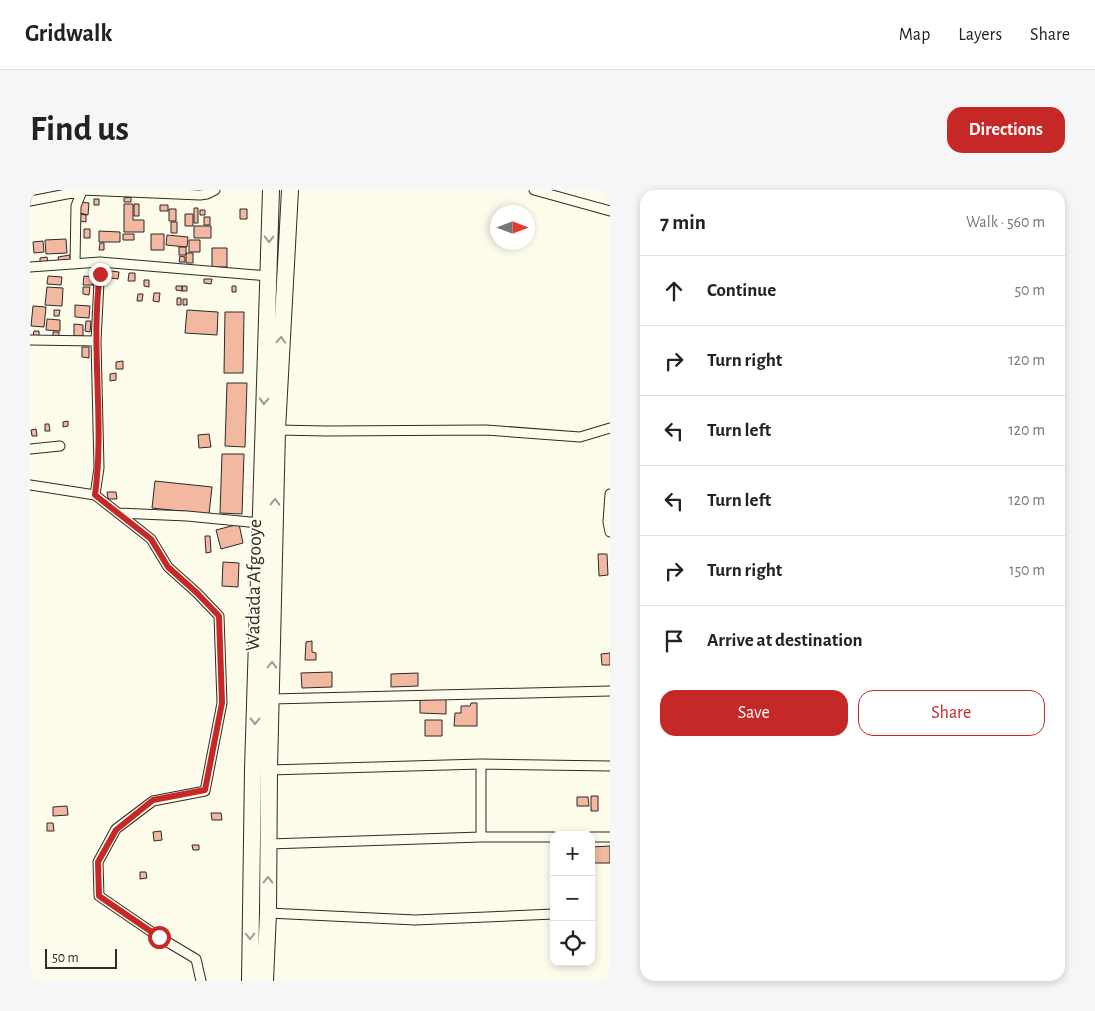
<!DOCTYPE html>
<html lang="en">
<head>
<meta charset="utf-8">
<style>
	:root { --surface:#fff; --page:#f6f6f6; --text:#222; --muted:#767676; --line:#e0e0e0; --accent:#c62828 }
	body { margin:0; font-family:"Alegreya Sans",sans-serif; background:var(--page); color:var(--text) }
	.controls { position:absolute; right:15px; bottom:15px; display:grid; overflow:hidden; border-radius:10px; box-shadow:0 2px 8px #0003 }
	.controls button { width:45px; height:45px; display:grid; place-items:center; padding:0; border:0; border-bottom:1px solid var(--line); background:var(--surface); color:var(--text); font:25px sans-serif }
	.compass { position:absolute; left:460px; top:15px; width:45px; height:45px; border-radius:50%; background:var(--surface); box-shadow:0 2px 8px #0003; rotate:90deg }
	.scale { position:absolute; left:15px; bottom:12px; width:72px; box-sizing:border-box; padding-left:5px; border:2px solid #2b2b2b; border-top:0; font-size:14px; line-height:18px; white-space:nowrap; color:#2b2b2b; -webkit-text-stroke:4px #fdfbea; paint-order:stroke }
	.stop { position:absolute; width:15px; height:15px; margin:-11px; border:4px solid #c62828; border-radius:50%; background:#fff }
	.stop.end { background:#c62828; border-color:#fff; box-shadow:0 1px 5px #0008 }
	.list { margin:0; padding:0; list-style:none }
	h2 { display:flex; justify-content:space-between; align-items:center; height:65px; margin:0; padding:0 20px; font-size:21px }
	h2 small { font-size:16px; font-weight:400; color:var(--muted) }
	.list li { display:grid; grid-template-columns:32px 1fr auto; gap:15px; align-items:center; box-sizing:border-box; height:70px; padding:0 20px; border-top:1px solid var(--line) }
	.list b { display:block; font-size:19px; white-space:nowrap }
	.list em { font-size:16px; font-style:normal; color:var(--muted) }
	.actions { display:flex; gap:10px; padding:15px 20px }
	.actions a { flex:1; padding:11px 0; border:1px solid var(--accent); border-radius:15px; text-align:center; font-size:18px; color:var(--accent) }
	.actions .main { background:var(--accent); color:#fff }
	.icon { flex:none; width:28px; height:28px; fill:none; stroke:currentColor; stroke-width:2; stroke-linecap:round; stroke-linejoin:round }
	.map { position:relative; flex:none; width:580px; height:791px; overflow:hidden; border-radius:15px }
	header { display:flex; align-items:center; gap:30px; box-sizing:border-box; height:70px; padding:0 25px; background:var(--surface); border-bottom:1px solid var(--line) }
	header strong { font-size:24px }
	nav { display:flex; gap:28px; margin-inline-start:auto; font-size:18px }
	.intro { display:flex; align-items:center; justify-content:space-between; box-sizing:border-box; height:120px; padding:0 30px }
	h1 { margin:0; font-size:35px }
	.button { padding:12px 22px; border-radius:15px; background:var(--accent); color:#fff; font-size:18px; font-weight:700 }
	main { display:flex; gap:30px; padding:0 30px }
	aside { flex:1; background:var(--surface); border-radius:15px; box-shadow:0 2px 8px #0003 }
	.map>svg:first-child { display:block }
</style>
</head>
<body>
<header>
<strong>Gridwalk</strong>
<nav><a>Map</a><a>Layers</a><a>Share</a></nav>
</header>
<div class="intro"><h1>Find us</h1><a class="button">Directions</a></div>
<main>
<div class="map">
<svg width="580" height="791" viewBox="0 0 580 791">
	<rect width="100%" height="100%" fill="#fdfbea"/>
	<path fill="#f2b8a0" stroke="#2b2b2b" d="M101,7v5h-7v-4z
		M64,9h5v6h-5z
		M51,12l8,1 -1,12 -8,-2z
		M94,14h9v16h11v12h-20z
		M104,14h5v12h-5z
		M130,15h8v6h-8z
		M164,18h4v15h-4z
		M139,19h7v12h-7z
		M210,19h7v10h-7z
		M170,20h5v5h-5z
		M49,24l7,1v7l-7,-1z
		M155,24h8v12h-8z
		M174,27h6v8h-6z
		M141,32h6v11h-6z
		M164,36h17v12h-17z
		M54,39h6v9h-6z
		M69,41l21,1v10h-21z
		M93,44h11v6h-11z
		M121,44h13v16h-13z
		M137,45l21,2 -1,10 -21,-2z
		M36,49l1,14 -21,1 -1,-14z
		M159,50h11v12h-11z
		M13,51l1,11 -10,1 -1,-11z
		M70,53h4v7h-5z
		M149,57h7v8h-7z
		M182,58h15v19h-15z
		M156,63h7v10h-7z
		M40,65v7l-11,2 -1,-7z
		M150,66l5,1v5h-6z
		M17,67l1,7 -8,1v-7z
		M81,81l8,1 -1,7 -7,-1z
		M99,83h6v8h-7z
		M18,86l14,1 -1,8 -14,-1z
		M54,86l9,1v8h-10z
		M174,89h8l-1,5 -7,-1z
		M114,90h5v7l-5,-1z
		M146,96h6v5l-6,-1z
		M152,96h5v5h-5z
		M202,96h4v6h-4z
		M17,97l16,1 -1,18 -17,-1z
		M53,97h7l-1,8 -6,-1z
		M124,103h6l-1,9 -6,-1z
		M108,104h5l-1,7h-5z
		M147,108h4v7h-4z
		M153,109h4v6h-4z
		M45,115l15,1 -1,12 -14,-1z
		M3,116l13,1 -2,20 -13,-1z
		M24,120h6l-1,6h-5z
		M157,120l31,2 -1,23 -32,-2z
		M195,122h19l-1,61h-19z
		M17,129l13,1v11l-14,-1z
		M56,131h5l-1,11 -5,-1z
		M44,134l9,1v11h-9z
		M4,141h5v5h-6z
		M23,142h6v5l-6,-1z
		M52,157h7v11l-7,-1z
		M93,171v8h-7v-7z
		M86,183v7l-6,1v-7z
		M197,193h20l-2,64 -20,-1z
		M38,231v5l-5,1v-5z
		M15,234h4l1,7h-5z
		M6,239l1,7h-5l-1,-6z
		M179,244l2,13 -12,1 -1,-13z
		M192,264h22l-2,60 -22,-1z
		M125,291l57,6 -3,27 -57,-6z
		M77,302h9l1,7h-9z
		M209,334l4,19 -22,6 -5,-19z
		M175,346h5l1,16 -5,1z
		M568,364h9l1,21 -9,1z
		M193,372l16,1 -1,24 -16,-1z
		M282,451v11l4,1v7h-11l1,-18z
		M580,463v12h-8l-1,-11z
		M302,482v15l-30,1 -1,-15z
		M388,483v13l-27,1v-13z
		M390,507l26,1v16l-26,-1z
		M441,513h6v23h-23l1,-13h6v-7h9z
		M395,530h17v16h-17z
		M561,606h7v15h-7z
		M547,607h11l1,9h-12z
		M37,616l1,9 -15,1v-9z
		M181,623h10l1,7h-10z
		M17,633h6l1,8h-7z
		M131,641l1,9 -8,1 -1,-9z
		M162,655h7v5h-6z
		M580,656v17h-19v-16z
		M110,682h6l1,6 -7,1z"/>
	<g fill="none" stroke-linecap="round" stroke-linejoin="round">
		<g stroke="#2b2b2b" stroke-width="11">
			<path id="street" d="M52,0l118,5 7,-1 8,-4
				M504,0l76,21
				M0,11l52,-10
				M45,74l1,-58 6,-15
				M0,77l70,-5 168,14
				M0,150l66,1 4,-79
				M247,240l50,1 159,-1 94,7 30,-9
				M0,259l30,-3
				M0,295l65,10 23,18 69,3 73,7
				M580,304l-2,28 2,10
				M65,305l4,-27 -3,-127
				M88,323l33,26 17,28 29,26 22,23 3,87 -17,88 -52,10 -37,28 -18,33 1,34 60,41 37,22 5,22
				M241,509l339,-8
				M451,574v73
				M239,580l212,-6 129,2
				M561,647h19
				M239,654l212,-7h73
				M238,723l147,7 139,-6"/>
		</g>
		<g stroke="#2b2b2b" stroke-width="18">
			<path id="highway" d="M220,791l3,-212 18,-579
				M235,791l3,-68 1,-143 8,-340 13,-240"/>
		</g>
		<use href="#street" stroke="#fdfbea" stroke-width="9"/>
		<use href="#highway" stroke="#fdfbea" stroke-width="16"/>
	</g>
	<defs><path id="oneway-chevron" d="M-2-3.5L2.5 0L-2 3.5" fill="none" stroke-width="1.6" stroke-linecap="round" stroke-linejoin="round" transform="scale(1.25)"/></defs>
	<g stroke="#9e9d94">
		<use href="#oneway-chevron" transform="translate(239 49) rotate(91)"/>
		<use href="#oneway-chevron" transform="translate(251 150) rotate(-87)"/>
		<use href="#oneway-chevron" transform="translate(234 211) rotate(92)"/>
		<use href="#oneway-chevron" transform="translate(245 312) rotate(-89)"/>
		<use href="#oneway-chevron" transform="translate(242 475) rotate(-88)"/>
		<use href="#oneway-chevron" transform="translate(225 531) rotate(92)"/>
		<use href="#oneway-chevron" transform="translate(238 690) rotate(-89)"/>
		<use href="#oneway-chevron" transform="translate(220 746) rotate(90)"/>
	</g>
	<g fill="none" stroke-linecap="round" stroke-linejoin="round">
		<path stroke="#c62828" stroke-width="6" d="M70,84c-10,73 5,147 -5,221l56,44 17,28 29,26 22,23 3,87 -17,87 -52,10 -37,30 -18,32 1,34 60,41"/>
	</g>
	<g text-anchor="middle" stroke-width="4" stroke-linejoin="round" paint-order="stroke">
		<g font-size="20" fill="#2b2b2b" stroke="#fdfbea">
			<text transform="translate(223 395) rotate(-89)" y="7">Wadada Afgooye</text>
		</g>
	</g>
</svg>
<div class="controls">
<button>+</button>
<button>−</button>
<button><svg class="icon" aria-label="locate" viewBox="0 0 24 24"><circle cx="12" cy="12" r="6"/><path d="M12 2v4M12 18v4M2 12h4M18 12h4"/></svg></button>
</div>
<svg class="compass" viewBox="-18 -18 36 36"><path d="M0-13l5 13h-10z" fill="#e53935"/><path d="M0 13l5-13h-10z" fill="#767676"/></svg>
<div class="scale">50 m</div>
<div class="stop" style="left:129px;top:747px"></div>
<div class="stop end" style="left:70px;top:84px"></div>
</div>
<aside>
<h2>7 min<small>Walk · 560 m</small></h2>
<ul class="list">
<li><svg class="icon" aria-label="ahead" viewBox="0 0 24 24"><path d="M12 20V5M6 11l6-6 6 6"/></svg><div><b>Continue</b></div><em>50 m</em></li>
<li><svg class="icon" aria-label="right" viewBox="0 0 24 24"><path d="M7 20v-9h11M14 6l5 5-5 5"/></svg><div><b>Turn right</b></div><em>120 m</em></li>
<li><svg class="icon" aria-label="left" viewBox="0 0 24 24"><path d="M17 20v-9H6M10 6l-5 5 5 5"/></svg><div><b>Turn left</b></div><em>120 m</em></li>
<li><svg class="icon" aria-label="left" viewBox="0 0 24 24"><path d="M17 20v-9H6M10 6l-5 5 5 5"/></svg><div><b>Turn left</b></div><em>120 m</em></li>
<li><svg class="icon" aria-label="right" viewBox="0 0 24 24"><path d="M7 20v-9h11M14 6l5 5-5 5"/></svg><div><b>Turn right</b></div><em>150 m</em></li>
<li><svg class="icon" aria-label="arrive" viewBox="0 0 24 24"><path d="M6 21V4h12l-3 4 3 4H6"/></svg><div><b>Arrive at destination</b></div></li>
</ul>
<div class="actions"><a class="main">Save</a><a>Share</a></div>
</aside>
</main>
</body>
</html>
